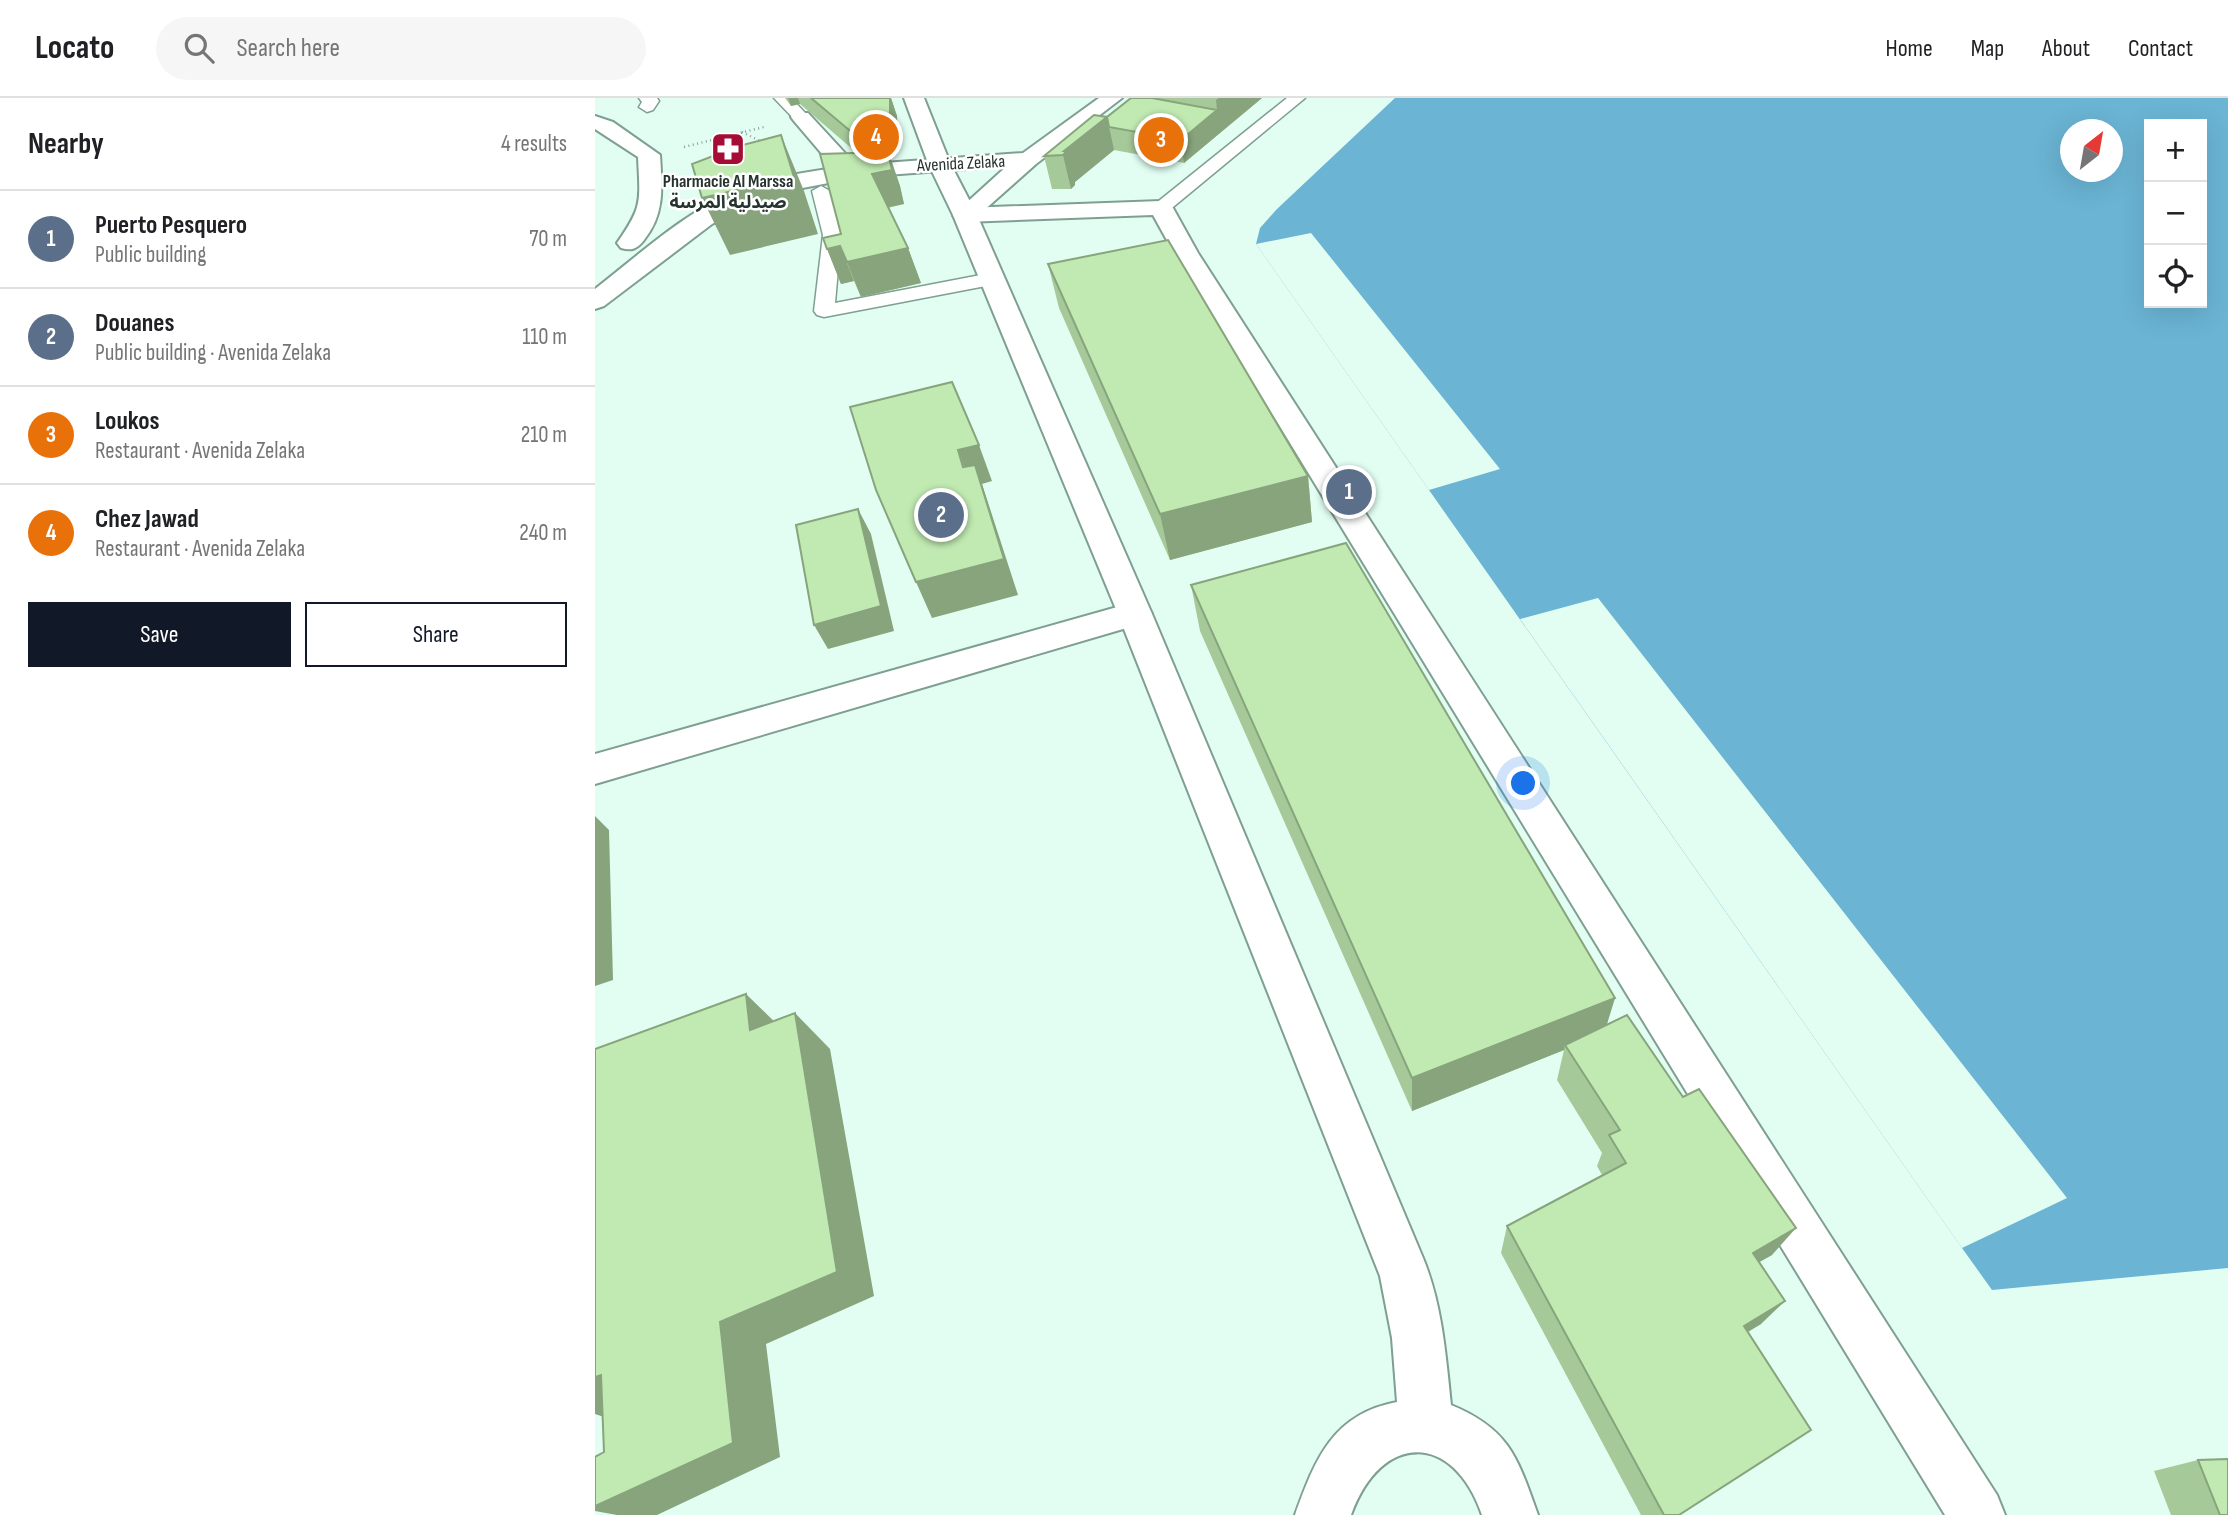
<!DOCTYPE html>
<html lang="en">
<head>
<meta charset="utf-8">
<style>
	:root { --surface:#fff; --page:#f6f6f6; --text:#202124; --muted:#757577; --line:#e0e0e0; --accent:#111827 }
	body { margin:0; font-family:"Sofia Sans Condensed","Noto Sans Arabic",sans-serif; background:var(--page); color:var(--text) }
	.controls { position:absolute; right:21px; top:21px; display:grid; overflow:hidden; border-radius:0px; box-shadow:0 7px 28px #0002 }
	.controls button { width:63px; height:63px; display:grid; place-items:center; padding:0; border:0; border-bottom:2px solid var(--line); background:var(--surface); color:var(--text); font:35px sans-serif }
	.compass { position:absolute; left:1465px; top:21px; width:63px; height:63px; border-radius:50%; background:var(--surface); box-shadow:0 7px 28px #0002; rotate:31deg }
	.you { position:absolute; left:929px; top:686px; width:24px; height:24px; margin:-18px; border:5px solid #fff; border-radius:50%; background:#1a73e8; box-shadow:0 0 0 10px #1a73e833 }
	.badge { display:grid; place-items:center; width:46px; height:46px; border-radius:50%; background:var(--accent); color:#fff; font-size:23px; font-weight:700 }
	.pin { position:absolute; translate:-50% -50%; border:4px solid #fff; box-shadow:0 2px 7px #0006 }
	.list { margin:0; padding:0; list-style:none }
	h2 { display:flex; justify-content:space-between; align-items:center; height:91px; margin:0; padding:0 28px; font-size:30px }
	h2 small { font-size:23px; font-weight:400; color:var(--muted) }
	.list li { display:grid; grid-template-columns:46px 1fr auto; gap:21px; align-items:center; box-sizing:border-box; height:98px; padding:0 28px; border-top:2px solid var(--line) }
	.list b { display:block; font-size:26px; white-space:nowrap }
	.list p { margin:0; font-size:23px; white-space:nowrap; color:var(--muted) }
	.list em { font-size:23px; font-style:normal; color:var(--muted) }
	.actions { display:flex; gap:14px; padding:21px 28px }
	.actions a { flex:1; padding:16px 0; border:2px solid var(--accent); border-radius:0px; text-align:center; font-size:24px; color:var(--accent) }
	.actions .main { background:var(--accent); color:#fff }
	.icon { flex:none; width:38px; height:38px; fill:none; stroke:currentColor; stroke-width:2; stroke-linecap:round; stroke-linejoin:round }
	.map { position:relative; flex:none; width:1633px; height:1417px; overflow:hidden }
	header { display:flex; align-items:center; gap:42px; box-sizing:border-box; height:98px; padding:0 35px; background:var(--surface); border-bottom:2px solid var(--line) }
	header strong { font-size:33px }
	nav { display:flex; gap:38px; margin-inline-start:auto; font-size:24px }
	.search { width:490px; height:63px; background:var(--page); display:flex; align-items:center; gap:18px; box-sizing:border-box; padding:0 24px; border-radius:38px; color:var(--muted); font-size:26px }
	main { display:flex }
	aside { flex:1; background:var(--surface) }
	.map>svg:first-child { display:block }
</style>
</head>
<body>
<header>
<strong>Locato</strong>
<div class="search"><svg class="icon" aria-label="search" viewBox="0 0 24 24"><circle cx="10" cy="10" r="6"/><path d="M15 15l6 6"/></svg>Search here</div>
<nav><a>Home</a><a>Map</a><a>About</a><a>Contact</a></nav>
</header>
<main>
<aside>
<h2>Nearby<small>4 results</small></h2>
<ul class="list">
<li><span class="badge" style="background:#5c6f8a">1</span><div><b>Puerto Pesquero</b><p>Public building</p></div><em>70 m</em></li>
<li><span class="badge" style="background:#5c6f8a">2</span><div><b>Douanes</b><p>Public building · Avenida Zelaka</p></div><em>110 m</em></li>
<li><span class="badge" style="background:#e8710a">3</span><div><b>Loukos</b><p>Restaurant · Avenida Zelaka</p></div><em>210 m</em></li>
<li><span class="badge" style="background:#e8710a">4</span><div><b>Chez Jawad</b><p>Restaurant · Avenida Zelaka</p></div><em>240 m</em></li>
</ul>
<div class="actions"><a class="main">Save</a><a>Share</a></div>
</aside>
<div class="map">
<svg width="1633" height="1417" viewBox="0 0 1633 1417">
	<rect width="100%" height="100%" fill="#e2fef2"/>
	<path fill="#6bb4d4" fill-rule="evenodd" d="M800,0h833v1170l-236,22 -30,-42 -706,-1004 4,-16 17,-19zM1554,26h53v179h-53zM1476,32h42v42h-42z"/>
	<path fill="#e2fef2" d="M716,135l189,236 -71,21 -173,-246z
		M1003,500l469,600 -105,50 -442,-629z"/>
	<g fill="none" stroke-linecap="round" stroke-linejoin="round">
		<g stroke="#7e9f91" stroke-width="3">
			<path id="service" d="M44,0h18l2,3 -6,9 -6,2 -8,-5 3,-5z
				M179,0h17l18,19 -8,5 -6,-2z
				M692,0h18l-138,114h-12l-3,-4 3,-4z
				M226,88l9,5 11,44 -6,68 156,-30 10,6 -10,6 -167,32 -7,-2 -3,-4 9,-76 -11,-44z"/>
		</g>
		<g stroke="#7e9f91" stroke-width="4">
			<path id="minor" d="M504,0h23l-86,66 -63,56h-16l-4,-5 54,-49 -147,11 -94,18 -54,29 -108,82 -9,3v-20c45,-35 92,-79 145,-100 30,-12 63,-16 94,-21l-40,-47 -3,-4 3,-4h14l48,52 167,-12z
				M0,18l18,6 47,33c2,32 5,59 -16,85 -7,9 -12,11 -23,8l-4,-5c26,-37 23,-41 21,-86l-43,-28z
				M540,504l12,4 5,8 -5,8 -552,162v-30z"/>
		</g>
		<g stroke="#7e9f91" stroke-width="4">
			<path id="tertiary" d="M566,103l8,2 4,5 25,45 799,1242 8,20h-60l-771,-1262 -21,-38 -188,7 -8,-2 -4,-5 4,-5 8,-2z"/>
		</g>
		<g stroke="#7e9f91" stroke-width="4">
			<path id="secondary" d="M309,0h20l26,65 27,52 175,399 271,644c19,46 23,98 28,147 59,24 67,54 87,110h-56c-29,-84 -101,-83 -131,0h-56c20,-55 37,-101 102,-113l-5,-64 -12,-62 -262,-662 -165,-399 -25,-52z"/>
		</g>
		<path stroke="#899d95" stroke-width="2.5" stroke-dasharray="1 3.5" stroke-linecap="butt" d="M147,34l20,10
			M89,49l80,-20"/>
		<use href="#service" fill="#fff" fill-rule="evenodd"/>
		<use href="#minor" fill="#fff" fill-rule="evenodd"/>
		<use href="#tertiary" fill="#fff" fill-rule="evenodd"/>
		<use href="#secondary" fill="#fff" fill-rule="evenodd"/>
	</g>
	<path fill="#a6c999" d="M190,0h106l6,18 1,37 -9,1 11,32 4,18 -16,4 20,40 13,35 -60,14 -7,-16 -13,3 -18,-46 18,-4 -21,-80 37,-1 -57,-49 -9,2z
		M536,0h131l-78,65 -70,-13 -39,32v3l-4,4h-19l-8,-33 63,-39z
		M453,166l260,212 4,46 -142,38 -111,-252z
		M596,487l424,413 -9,27 166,230 -13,7 2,62 -13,8 -69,183h-38l-140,-262 6,-27 95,-51 -5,-9 5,-13 -45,-73 7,-30 -152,61 -212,-480z
		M1603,1362l30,55h-57l-17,-44z"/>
	<path fill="#87a47d" d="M193,0h10l2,6 -9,2z
		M295,0h1l6,18 1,37 -9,1 11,32 4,18 -20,4 -29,-73z
		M624,0h43l-78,65 -3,-23 36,-30 -1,-10z
		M512,19l7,33 -39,32v3l-4,4 -8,-34 1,-4z
		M186,37l23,56 14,43 -88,21 -28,-57z
		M245,148l14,35 -13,3 -14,-35z
		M313,150l13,35 -60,14 -14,-35z
		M384,347l13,36 -10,3 36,111 -86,23 -16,-36 55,-95 -13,-37z
		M713,378l4,46 -142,38 -10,-46z
		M263,411l13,25 23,97 -66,18 -14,-24z
		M0,718l14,14 4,150 -18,6z
		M151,896l37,36h-33z
		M1020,900l-11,36 -39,11 -1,5 -152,61v-33z
		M200,915l35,36 44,247 -108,48 14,113 -123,58h-40l-22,-4v-5l125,-184z
		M1201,1130l-24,27 -41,23 22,-25z
		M1190,1203l-24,23 -39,23 22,-21z
		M6,1277l3,42 -9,-3v-37z"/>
	<path fill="#c1eab2" stroke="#87a47d" stroke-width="2" d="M216,0h79v32l-35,5z
		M536,0h21l65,12 -36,30 -72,-13 -2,-10z
		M499,17l13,2 -43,34h3l-4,4 -19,1z
		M186,37l13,42 -92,21 -10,-34 47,-18z
		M293,54l4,18 -20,4 36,74 -61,14 -7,-16 -13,3 -4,-11 18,-4 -21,-80z
		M573,142l140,236 -148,38 -112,-250z
		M357,284l27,63 -21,5 5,17 12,-2 29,94 -88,23 -40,-92 -26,-83z
		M263,411l23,97 -67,19 -18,-100z
		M751,445l269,455 -203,80 -221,-493z
		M151,896l4,36 45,-17 42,259 -117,50 13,121 -138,63v-49l9,-5 -3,-77 -6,2v-328z
		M1032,917l56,82 16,-8 97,139 -43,25 32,48 -41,25 67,104 -132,85h-15l-157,-289 119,-63 -17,-28 11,-5 -55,-85z
		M1633,1361v56h-8l-22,-55z"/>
	<defs>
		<g id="pharmacy-square" transform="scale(1.75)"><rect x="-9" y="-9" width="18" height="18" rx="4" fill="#a60d35" stroke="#fff"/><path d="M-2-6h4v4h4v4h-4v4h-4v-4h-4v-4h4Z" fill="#fff"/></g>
	</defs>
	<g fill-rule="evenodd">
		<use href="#pharmacy-square" x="133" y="51"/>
	</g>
	<g text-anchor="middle" stroke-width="5" stroke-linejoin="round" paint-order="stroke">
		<g font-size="18" fill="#26332e" stroke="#fff">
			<text transform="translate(366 65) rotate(-3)" y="6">Avenida Zelaka</text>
		</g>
		<g font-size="18" font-weight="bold" fill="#26332e" stroke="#fff">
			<text x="133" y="89">Pharmacie Al Marssa<tspan x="133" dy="21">صيدلية المرسة</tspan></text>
		</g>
	</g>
</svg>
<div class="controls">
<button>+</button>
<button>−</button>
<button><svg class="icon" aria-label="locate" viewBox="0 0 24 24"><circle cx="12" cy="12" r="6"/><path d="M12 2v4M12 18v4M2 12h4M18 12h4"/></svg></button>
</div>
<svg class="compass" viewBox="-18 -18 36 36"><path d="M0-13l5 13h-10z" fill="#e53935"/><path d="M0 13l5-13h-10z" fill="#757577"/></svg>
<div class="you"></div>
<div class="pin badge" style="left:754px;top:394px;background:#5c6f8a">1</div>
<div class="pin badge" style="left:346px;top:417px;background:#5c6f8a">2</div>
<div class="pin badge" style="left:566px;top:42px;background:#e8710a">3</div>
<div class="pin badge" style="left:281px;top:39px;background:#e8710a">4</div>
</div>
</main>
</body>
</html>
